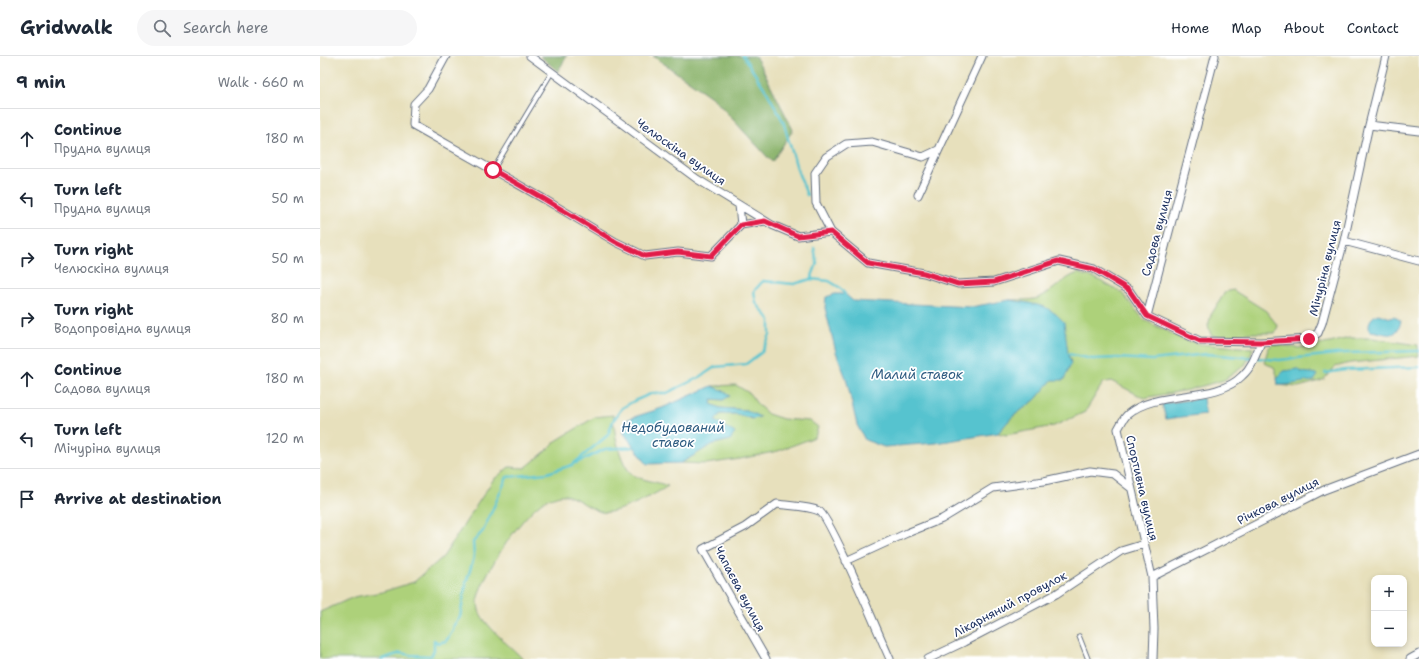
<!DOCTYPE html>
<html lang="en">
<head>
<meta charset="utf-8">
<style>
	:root { --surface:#fff; --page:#f6f6f7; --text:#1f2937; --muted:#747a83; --line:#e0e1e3 }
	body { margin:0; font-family:"Shantell Sans",sans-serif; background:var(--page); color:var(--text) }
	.controls { position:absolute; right:12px; bottom:12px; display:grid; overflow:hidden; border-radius:8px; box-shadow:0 2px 6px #0003 }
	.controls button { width:36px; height:36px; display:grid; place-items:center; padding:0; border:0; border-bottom:1px solid var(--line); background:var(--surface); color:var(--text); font:20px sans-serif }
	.stop { position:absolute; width:12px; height:12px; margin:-9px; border:3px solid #e11d48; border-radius:50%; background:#fff }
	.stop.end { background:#e11d48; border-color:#fff; box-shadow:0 1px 4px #0008 }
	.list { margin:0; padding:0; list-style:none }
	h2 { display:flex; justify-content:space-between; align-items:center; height:52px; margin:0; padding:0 16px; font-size:17px }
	h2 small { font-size:13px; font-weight:400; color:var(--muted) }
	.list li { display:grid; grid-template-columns:26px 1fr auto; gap:12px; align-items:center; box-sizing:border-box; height:60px; padding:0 16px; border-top:1px solid var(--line) }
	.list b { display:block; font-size:15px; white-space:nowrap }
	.list p { margin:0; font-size:13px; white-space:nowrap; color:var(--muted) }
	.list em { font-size:13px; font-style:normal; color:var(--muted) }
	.icon { flex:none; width:22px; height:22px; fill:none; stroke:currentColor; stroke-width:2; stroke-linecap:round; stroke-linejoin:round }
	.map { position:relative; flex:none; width:1099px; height:603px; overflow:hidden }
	header { display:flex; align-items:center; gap:24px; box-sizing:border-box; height:56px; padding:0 20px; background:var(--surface); border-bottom:1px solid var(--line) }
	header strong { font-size:19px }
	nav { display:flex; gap:22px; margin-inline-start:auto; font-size:14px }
	.search { width:280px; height:36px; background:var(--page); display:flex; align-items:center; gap:10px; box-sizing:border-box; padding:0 14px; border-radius:22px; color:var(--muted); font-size:15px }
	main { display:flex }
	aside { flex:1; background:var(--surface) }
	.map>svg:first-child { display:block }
</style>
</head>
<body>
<header>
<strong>Gridwalk</strong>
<div class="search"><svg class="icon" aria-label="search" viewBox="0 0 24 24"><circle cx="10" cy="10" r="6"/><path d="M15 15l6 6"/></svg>Search here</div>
<nav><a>Home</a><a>Map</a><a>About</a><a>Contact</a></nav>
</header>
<main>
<aside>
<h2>9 min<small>Walk · 660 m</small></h2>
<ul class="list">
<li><svg class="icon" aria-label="ahead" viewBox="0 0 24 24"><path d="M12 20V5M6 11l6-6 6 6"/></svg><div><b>Continue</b><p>Прудна вулиця</p></div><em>180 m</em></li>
<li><svg class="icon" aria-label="left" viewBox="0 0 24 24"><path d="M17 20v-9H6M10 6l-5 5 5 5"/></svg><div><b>Turn left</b><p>Прудна вулиця</p></div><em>50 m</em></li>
<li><svg class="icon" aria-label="right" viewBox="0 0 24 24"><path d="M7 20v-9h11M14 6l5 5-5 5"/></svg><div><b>Turn right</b><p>Челюскіна вулиця</p></div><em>50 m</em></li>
<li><svg class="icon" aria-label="right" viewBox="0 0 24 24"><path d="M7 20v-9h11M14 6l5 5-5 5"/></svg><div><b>Turn right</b><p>Водопровідна вулиця</p></div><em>80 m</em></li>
<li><svg class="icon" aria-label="ahead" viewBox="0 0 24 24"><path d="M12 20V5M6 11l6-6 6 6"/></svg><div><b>Continue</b><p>Садова вулиця</p></div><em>180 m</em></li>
<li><svg class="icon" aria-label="left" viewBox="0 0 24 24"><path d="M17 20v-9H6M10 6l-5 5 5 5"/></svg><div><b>Turn left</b><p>Мічуріна вулиця</p></div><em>120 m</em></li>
<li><svg class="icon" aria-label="arrive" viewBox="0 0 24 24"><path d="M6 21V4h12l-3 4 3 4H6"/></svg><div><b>Arrive at destination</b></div></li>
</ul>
</aside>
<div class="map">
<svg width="1099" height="603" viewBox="0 0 1099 603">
	<rect width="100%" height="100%" fill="#fff"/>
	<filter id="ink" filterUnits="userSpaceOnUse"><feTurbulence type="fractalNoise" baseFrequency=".025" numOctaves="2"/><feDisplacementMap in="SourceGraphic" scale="8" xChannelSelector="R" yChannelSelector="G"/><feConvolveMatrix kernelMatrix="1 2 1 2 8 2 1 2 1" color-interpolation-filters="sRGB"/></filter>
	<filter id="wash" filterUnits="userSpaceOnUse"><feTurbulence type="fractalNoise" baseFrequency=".012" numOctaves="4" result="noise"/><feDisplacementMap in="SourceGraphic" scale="16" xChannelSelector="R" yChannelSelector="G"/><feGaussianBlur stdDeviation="0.9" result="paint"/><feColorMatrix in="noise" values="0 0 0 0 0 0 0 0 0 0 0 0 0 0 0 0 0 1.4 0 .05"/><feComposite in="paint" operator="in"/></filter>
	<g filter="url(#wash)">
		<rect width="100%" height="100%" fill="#e7e0bc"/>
		<path fill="#add17a" stroke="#64806c" d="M758,217l17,5 27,15 22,27 41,20 15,4 53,4 -2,6 -6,11 -11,8 -10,7 -36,10 -44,8 -33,-17 -8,2 -18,29 -31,14 -48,9 -8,-2 14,-16 23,-17 17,-20 19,-17 -3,-9 -39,-51 -20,-3c9,-1 20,1 29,-2 15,-6 25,-20 40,-25z
			M913,234l33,21 12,15 -3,7h-26l-26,5 -12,-3 -3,-9 3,-11 14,-23z
			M1029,282h23l46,7 1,11 -69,7 -15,4 -12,13 -13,4 -12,3 -20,-2 -1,-10 -3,-8 -10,-4 4,-14 4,-5 26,4 32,-5z
			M416,329l13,8 9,12 10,9 15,5 27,2 8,6 -3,10 -37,14 -38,8 -34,5 -25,-1 32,-19 18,-4 -9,-14 -7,-5 5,-7h16l16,5 -6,-9 -26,-2 -9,-4 1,-5 11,1 1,-9 -12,-5z
			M293,359c1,16 7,56 24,62 10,4 21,5 31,9 -12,8 -54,30 -67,26 -13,-4 -24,-15 -36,-17 -4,-1 -11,2 -15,3 -23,7 -67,76 -72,99 0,4 0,9 1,13 2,12 34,39 44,49h-203v-47l34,-15 28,-5 32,-10 29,-25 50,-77 16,-13 16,1 21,-17 10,-10 39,-24z"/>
		<path fill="#8ab36a" stroke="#527164" d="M220,0h27l-9,15z
			M333,0h102l8,14 30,60 -21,32 -58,-63z"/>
		<path fill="#57c3cf" stroke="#397996" d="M515,238h10l8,7 118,6 38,-7 20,3 16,4 11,7 8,8 4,32 3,9 -7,17h-12l-17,20 -23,17 -14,16 -62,10 -52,4 -19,-7 -8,-15 -11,-47 -10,-26 -11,-44 1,-11z
			M1058,258l13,4 3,-2 7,5c-5,21 -16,11 -31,10 -3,-8 1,-14 8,-17z
			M977,313c6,6 14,2 21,6l-4,6c-12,0 -24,5 -36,4l-1,-7 7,-7z
			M392,330l12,5 6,5 -7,4 -11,-1 -1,5 9,4 26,2 14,7 -7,2 -17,-5h-16l-5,7 20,12 -5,7 -17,4 -32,19 -34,1 -24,-32 5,-13 34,-11z
			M883,342l2,16 -39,5 -4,-15z"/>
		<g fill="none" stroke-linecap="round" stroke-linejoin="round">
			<path stroke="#57c3cf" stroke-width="2.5" d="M423,0l24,36 16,29 15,51 9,23
				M491,223l6,-16 -3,-15
				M748,298l24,5 26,-1 34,2 55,-6 46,4
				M938,302l21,2 66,-7 74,-2
				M1005,317l20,-3 74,-3
				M256,407l29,-14 28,-2
				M62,603l19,-6 9,2 21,1 3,-6v-10l4,3 8,-2 7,-11 1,-5 6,-8 6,-34 8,-26 -1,-15 10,-11 24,-54 40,-4 25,-8 36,-30 5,-14 9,-13 12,-7 19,-8h14l33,-16 15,-10 31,-3 16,-12 8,-17v-15l-14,-17 -2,-12 9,-10 31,3 17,-5 18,2 10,6 6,7"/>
		</g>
	</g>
	<g filter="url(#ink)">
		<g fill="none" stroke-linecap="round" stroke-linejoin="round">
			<g stroke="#626d7f" stroke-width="5.5">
				<path id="lane" d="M173,114l59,-98
					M759,580l9,23"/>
			</g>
			<g stroke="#626d7f" stroke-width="9">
				<path id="street" d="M126,0l-18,33 -14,15 -1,21 131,74 72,43 29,14 33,-4 33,4 30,-31 24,-4
					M210,0l167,123 75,46 26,11 33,-4
					M1049,69l50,6
					M618,94l-15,7 -51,-15 -26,2 -20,13 -11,16 1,30 15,29 37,31 56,10 34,11 36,-2 65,-21 35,8 35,21 18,26 68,-260
					M598,139l64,-139
					M419,149l2,20
					M1024,185l75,20
					M827,260l53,25 61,1 48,-3 9,-6 4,-10 22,-82 25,-116 17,-69
					M526,505l61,-28 35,-14 51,-31 51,-7 46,-10 23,3 18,14
					M832,521l172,-87 95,-36
					M446,603l-63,-110 42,-22 32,-23c12,2 31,2 42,7 11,5 62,129 71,148
					M608,603l36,-17 92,-48 65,-43 23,-7
					M833,603l1,-30 -2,-52 -34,-148c3,-5 6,-12 10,-15 29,-25 88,-11 114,-38 10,-9 14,-21 19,-34
					M1090,603l9,-5"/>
			</g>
			<use href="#lane" stroke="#fff" stroke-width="3.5"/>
			<use href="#street" stroke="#fff" stroke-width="7"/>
		</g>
	</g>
	<g fill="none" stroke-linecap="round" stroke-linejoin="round" filter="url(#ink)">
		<path stroke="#e11d48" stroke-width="5" d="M173,114l51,29 72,43 29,14 33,-4 33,4 30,-31 24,-4 33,15 33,-4 37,31 56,10 34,11 36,-2 64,-21 36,8 35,21 18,26 53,25 61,1 48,-3"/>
	</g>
	<g text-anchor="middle" stroke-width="3.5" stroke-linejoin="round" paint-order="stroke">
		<g font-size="12" fill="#1b2f5e" stroke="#fff">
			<text transform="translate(361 96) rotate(35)" y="4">Челюскіна вулиця</text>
			<text transform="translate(837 177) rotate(-75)" y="4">Садова вулиця</text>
			<text transform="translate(1005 212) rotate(-76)" y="4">Мічуріна вулиця</text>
			<text transform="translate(822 432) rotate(77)" y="4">Спортивна вулиця</text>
			<text transform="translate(958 445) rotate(-27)" y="4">Річкова вулиця</text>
			<text transform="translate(420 533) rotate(62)" y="4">Чапаєва вулиця</text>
			<text transform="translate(690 548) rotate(-28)" y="4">Лікарняний провулок</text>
		</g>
		<g font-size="13" font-style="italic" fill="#2d5b80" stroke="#fff">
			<text x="597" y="323">Малий ставок</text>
			<text x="353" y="376">Недобудований<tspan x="353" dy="15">ставок</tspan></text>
		</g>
	</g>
</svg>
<div class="controls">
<button>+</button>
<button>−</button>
</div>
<div class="stop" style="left:173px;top:114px"></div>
<div class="stop end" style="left:989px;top:283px"></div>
</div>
</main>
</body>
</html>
